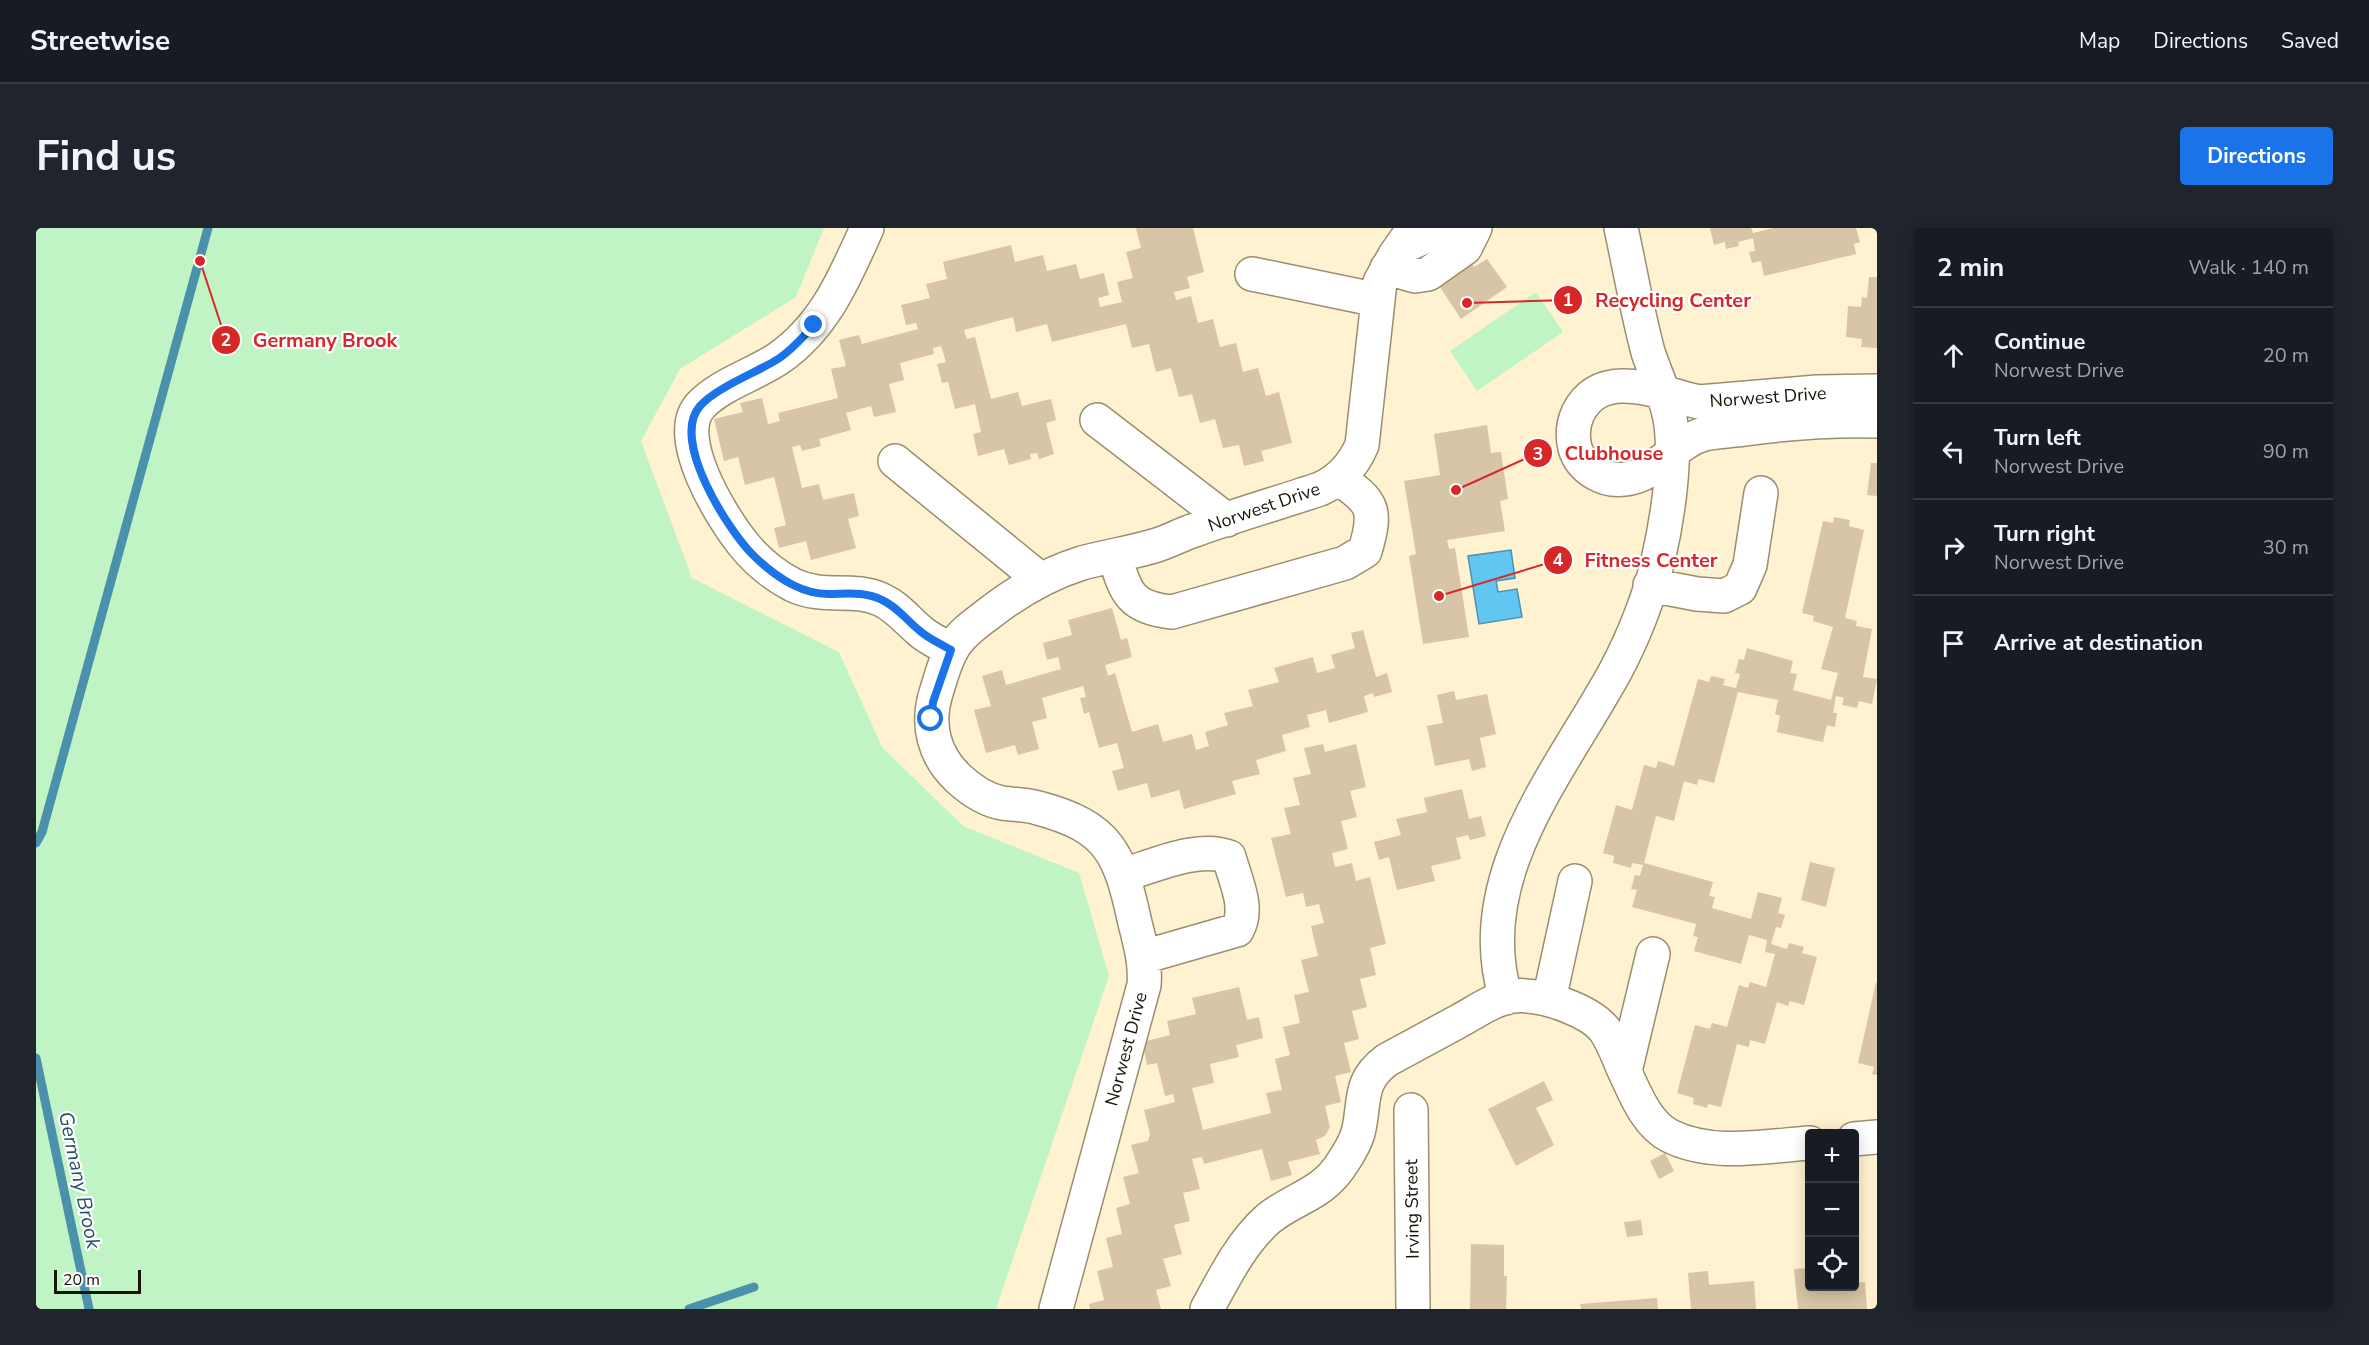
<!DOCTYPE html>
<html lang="en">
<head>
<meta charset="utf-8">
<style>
	:root { --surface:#171b24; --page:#20242c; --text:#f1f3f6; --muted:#9ea1a6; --line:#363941; --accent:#1a73e8 }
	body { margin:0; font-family:"Nunito Sans",sans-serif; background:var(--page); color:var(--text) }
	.controls { position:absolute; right:18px; bottom:18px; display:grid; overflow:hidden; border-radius:6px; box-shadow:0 3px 15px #0003 }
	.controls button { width:54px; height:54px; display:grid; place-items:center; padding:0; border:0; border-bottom:2px solid var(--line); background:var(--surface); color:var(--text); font:30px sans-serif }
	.scale { position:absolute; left:18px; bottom:15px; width:87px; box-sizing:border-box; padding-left:6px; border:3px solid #191408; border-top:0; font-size:16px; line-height:21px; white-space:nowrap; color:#191408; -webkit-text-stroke:4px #fff; paint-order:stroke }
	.stop { position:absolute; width:18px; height:18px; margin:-14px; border:4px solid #1a73e8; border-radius:50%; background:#fff }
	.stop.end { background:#1a73e8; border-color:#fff; box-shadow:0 2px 6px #0008 }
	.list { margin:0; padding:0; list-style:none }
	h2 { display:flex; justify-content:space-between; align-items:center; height:78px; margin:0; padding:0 24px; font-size:26px }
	h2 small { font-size:20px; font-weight:400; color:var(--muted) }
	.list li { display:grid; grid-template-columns:39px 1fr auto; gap:18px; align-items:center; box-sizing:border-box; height:96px; padding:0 24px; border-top:2px solid var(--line) }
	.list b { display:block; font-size:22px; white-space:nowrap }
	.list p { margin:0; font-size:20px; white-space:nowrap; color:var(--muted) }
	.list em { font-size:20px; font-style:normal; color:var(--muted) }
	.icon { flex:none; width:33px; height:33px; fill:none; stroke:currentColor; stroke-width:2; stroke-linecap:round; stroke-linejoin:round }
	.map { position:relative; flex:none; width:1841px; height:1081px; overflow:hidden; border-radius:6px }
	header { display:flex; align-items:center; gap:36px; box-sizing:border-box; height:84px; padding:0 30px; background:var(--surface); border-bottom:2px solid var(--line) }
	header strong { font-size:28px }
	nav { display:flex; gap:33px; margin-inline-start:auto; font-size:21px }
	.intro { display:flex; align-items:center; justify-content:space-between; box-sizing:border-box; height:144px; padding:0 36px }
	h1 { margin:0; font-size:42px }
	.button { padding:15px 27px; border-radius:6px; background:var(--accent); color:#fff; font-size:21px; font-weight:700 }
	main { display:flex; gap:36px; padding:0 36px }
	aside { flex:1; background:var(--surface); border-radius:6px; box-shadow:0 3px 15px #0003 }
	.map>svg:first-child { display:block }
</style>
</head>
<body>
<header>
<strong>Streetwise</strong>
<nav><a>Map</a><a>Directions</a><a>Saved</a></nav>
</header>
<div class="intro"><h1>Find us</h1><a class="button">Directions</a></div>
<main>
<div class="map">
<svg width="1841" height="1081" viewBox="0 0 1841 1081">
	<rect width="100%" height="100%" fill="#fff2d0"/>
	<path fill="#c0f4c5" d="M0,0h788l-28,69 -116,72 -39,72 51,137 147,74 43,95 81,79 116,47 30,103 -113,333h-960z
		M1500,64l27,40 -86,59 -27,-40z"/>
	<path fill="#61c6f1" stroke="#4b91ab" stroke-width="1.5" d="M1475,322l4,28 -19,3 2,11 19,-3 5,28 -43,7 -11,-68z"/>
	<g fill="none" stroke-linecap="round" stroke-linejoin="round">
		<path stroke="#4b91ab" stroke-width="9" d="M0,615l6,-11 166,-604
			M0,830l53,251
			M653,1081l65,-22"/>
	</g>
	<path fill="#d8c4a6" d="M1100,0h57l11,44 -17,5 3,11 -16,4 2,8 15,-4 7,27 15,-4 7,28 16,-4 7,29 15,-4 8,28 13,-4 13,51 -31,8 3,10 -20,5 -5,-21 -16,3 -8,-29 -15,4 -8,-29 -13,3 -8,-29 -15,4 -7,-28 -17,4 -6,-24 -74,18 -5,-18 -31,8 -3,-15 -49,13 3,9 8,-2 16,62 27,-7 4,14 29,-7 5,21 -10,3 8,31 -15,5 -2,-6 -7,1 1,5 -22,6 -5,-16 -26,7 -5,-22 8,-2 -6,-28 -20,5 -7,-27 -6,1 -5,-19 9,-2 -5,-16 -8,2 1,6 -34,9 4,17 -15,4 7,28 -22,5 -3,-11 -25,7 5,17 -32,9 2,7 -19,5 -2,-6 -8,2 10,41 17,-4 4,16 31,-7 5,23 -11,3 8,29 -45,12 -5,-19 -27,7 -5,-20 12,-3 -12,-48 -29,8 -7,-28 -14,4 -10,-42 29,-7 -3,-9 22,-5 6,26 12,-3 -2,-8 60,-15 -7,-29 15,-3 -7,-26 20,-5 3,9 56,-15 -2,-6 -10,2 -5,-20 29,-7 -4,-14 21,-5 -4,-17 68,-17 4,17 28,-7 4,16 29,-7 4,15 24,-6 5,22 -11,3 2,9 22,-5 -5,-20 16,-4 -7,-26 15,-4z
		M1674,0h41l2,5 20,-5h83l4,14 -6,2 2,10 -92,22 -3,-15 -9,2 -3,-11 6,-1 -2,-13 -15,4 1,4 -13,3 -1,-7 -11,3z
		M1451,31l20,28 -46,32 -23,-35 33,-22 3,5z
		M1833,49h8v71l-16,-1 1,-8 -16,-2 2,-31 13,1 1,-10 5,1z
		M1451,197l4,28 10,-1 7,47 -8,2 5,30 -58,9 2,9 6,-1 14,89 -46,7 -14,-88 7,-2 -12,-73 36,-6 -6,-41z
		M1835,235h6v33l-10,-1z
		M1798,289l16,3 -1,6 15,4 -19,88 12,3 -1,5 16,3 -9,48 14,2 -5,25 -13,-3 -2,7 -15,-3 2,-7 -8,-2 -3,17h4l-2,14 -8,-2 -4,17 -46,-10 3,-16 -5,-2 3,-14 -40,-8 -24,91 -15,-4 -2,6 -13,-4 -10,40 -18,-5 -12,47 69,19 -4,14 6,1 -3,11 39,11 7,-27 24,6 -4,15 7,2 -4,13 -5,-1 -5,17 16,5 2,-6 15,4 -2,6 15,4 -13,48 -14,-4 -2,5 -11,-4 -12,42 -15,-4 -1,7 -12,-3 -16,63 -13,-3 -1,4 -14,-4 1,-6 -17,-5 18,-68 15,4 2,-6 15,4 12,-42 9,3 2,-6 16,5 9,-33 -10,-2 2,-12 -18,-5 -8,29 -47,-13 4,-14 -5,-1 3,-12 -64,-17 5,-17 -6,-1 4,-14 5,1 3,-11 -11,-2 -1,5 -18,-5 1,-7 -11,-3 13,-48 16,5 12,-45 12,3 2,-7 16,5 24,-87 11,3 2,-6 14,3 -2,6 13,3 4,-14 -5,-1 4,-14 5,1 3,-12 46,13 -3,12 7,1 -4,16 38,10 7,-27 -17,-4 12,-42 -20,-6 1,-5 -12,-3 21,-92 10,2z
		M1076,380l9,32 6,-2 5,19 -27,8 3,11 7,-3 17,59 26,-8 5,18 29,-8 4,16 13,-4 -4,-14 23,-7 -4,-12 29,-7 -5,-16 31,-8 -5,-14 39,-11 4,16 18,-5 -4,-13 24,-7 -4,-15 12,-3 13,47 11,-4 5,19 -18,5 -1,-4 -9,3 4,16 -39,11 -3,-13 -19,5 3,12 -28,8 4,16 -30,9 4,14 -28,7 4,13 -52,15 -5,-19 -28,8 -4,-15 -29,8 -6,-20 12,-3 -7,-25 -18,5 -10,-36 -5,2 -4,-16 6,-1 -3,-11 -41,12 5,20 -15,4 7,27 -21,6 -3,-10 -29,8 -12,-43 17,-4 -9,-30 20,-6 4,15 55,-16 -3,-12 -11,3 -4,-17 29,-8 -4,-15z
		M1418,463l2,9 31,-6 9,40 -16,4 6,29 -14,4 -3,-12 -34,7 -8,-40 16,-3 -6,-28z
		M1287,516l2,8 31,-8 10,43 -16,4 7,26 -16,4 7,28 -16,4 3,14 17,-4 4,18 14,-4 16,67 -16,4 6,27 -16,4 7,28 -15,4 7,28 -15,4 7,29 -16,4 6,26 -16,4 5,21 -5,9 -9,4 4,14 -32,8 4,13 -21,6 -9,-32 -58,15 -2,-7 -10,2 8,30 -17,4 7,28 -16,4 8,29 -19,5 8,27 -15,4 5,19h-71l-1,-5 15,-4 -7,-29 16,-4 -7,-29 16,-4 -6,-26 14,-4 -7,-27 16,-4 -8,-28 17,-4 2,-7 -6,-24 31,-8 -2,-8 -8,2 -8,-33 -10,2 -3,-15 -7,1 -2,-7 35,-9 -3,-14 29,-7 -4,-16 47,-11 8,33 12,-3 4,21 -27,7 3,12 -29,7 4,19 -22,5 11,42 68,-17 -5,-20 16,-3 -7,-31 15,-4 -7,-28 17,-4 -6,-28 15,-3 -8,-32 17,-4 -7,-30 13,-3 -5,-19 -13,3 -3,-14 -17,4 -15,-59 20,-4 -7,-26 16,-3 -7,-27 18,-4 -7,-26z
		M1426,561l7,30 12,-3 5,20 -16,4 -2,-5 -12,3 5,21 -30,7 4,15 -38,9 -8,-33 -10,3 -5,-18 27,-7 -5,-16 31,-7 -3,-14z
		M1774,634l25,6 -9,39 -25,-7z
		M1840,754h1v93l-5,-1 2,-7 -16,-4z
		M1508,853l9,19 -17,8 18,37 -38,21 -28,-57z
		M1629,925l9,18 -15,8 -9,-18z
		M1605,992l2,15 -16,2 -3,-15z
		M1435,1016l33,1v31h3l-1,33h-36z
		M1774,1040v18h44v-3l11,-1 2,27h-69l-4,-40z
		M1672,1043l1,14 45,-4 2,28h-65l-3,-36z
		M1621,1070l1,11h-77l-1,-5z"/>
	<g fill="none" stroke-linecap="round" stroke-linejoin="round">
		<g stroke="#9a8e6f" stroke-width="36">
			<path id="minor" d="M831,0c-22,49 -42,98 -88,130 -23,16 -58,26 -78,47 -30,31 21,113 43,140 13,16 30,30 49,40 32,15 59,1 89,15 15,7 25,20 38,31 9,8 21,13 31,19
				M1362,24l11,-8 35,-16
				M1351,40l28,8 13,-2 37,-26 10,-20
				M1216,46l126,26
				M1841,163l-60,1 -118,10c-37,-8 -97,-37 -121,11 -5,11 -6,23 -3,35 6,21 29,34 50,31 32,-3 49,-37 79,-45 13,-3 27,-3 41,-5 43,-6 88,-9 132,-8
				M1061,192l130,100
				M859,233l146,119
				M1079,328c10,37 16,52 57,56l173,-49 20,-12c12,-41 9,-49 -26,-72
				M1614,357l47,9 27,2 16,-8 10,-23 11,-72
				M1087,647c31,-9 75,-30 106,-18 6,23 21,51 8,73l-94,27
				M1470,770c-38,-121 56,-228 110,-328 17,-32 34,-74 42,-110 9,-38 18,-97 13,-135 -3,-25 -15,-49 -23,-73 -11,-41 -18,-83 -27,-124
				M1513,772l26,-119
				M1589,843l28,-117
				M1375,882l2,199
				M1818,911l23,-2
				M1020,1081l88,-324c2,-21 -4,-42 -9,-62 -15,-69 -25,-96 -97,-115 -12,-4 -24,-3 -36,-5 -16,-3 -31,-13 -43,-24 -25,-23 -33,-54 -23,-86 5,-16 9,-33 18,-47 8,-13 21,-22 33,-31 28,-22 60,-41 95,-52 25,-7 50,-10 75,-18 13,-4 25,-11 38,-15 41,-15 83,-27 125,-41 20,-9 33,-23 42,-44l18,-163 15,-27 19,-27
				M1171,1081c17,-31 34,-66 61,-90 27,-22 55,-24 75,-57 6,-9 12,-19 15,-29 8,-31 -1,-51 29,-73 24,-13 48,-26 72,-39 17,-9 34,-22 54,-25 18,-2 41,4 57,11 12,5 26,12 34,22 9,12 14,28 20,41 11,23 22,54 46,66 42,21 95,10 140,7"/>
		</g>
		<use href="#minor" stroke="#fff" stroke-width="33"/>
	</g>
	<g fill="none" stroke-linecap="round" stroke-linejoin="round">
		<path stroke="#1a73e8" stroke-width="8" d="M778,97c-11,12 -22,25 -36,34 -22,14 -61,28 -78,47 -30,34 28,124 53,149 12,12 26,23 40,30 10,5 24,9 35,9 19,0 36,-3 54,6 16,7 25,21 38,31 9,8 21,13 31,19l-18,52 -2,17"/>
	</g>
	<g text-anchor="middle" stroke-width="4.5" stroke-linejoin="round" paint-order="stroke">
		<g font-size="18" fill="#191408" stroke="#fff">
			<text transform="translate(1732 169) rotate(-4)" y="6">Norwest Drive</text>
			<text transform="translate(1228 279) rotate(-19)" y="6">Norwest Drive</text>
			<text transform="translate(1090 821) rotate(-75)" y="6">Norwest Drive</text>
			<text transform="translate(1376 981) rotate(-91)" y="6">Irving Street</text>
		</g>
		<g font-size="20" font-style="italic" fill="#255062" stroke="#fff">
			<text transform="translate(44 952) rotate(78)" y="7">Germany Brook</text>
		</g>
	</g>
	<path fill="none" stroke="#d62828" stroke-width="2" d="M1431 75L1532 72M164 33L190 112M1420 262L1502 225M1403 368L1522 332"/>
	<g fill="#d62828" stroke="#fff" stroke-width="2">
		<circle cx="1431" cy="75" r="6"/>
		<circle cx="164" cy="33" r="6"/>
		<circle cx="1420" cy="262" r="6"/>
		<circle cx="1403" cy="368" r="6"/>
		<circle cx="1532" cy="72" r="15"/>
		<circle cx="190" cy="112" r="15"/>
		<circle cx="1502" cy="225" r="15"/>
		<circle cx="1522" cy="332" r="15"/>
	</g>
	<g font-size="18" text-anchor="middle" font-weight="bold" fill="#fff">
		<text x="1532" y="78">1</text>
		<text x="190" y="118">2</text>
		<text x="1502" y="232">3</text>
		<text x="1522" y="338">4</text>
	</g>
	<g font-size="20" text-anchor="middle" font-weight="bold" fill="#d62828" stroke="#fff" stroke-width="4.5" stroke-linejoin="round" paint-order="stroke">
		<text x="1637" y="79">Recycling Center</text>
		<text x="289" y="119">Germany Brook</text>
		<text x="1578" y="232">Clubhouse</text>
		<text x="1615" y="339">Fitness Center</text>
	</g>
</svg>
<div class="controls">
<button>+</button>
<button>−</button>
<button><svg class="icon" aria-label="locate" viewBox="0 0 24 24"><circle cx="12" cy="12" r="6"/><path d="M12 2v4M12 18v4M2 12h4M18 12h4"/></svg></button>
</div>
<div class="scale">20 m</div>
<div class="stop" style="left:895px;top:491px"></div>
<div class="stop end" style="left:778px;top:97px"></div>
</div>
<aside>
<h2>2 min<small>Walk · 140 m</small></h2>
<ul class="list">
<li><svg class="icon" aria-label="ahead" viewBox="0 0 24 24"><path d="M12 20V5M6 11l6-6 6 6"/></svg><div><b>Continue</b><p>Norwest Drive</p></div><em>20 m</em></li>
<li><svg class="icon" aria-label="left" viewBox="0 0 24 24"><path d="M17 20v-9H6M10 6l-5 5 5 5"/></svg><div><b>Turn left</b><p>Norwest Drive</p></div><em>90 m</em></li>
<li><svg class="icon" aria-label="right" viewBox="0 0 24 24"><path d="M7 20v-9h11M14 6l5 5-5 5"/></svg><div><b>Turn right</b><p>Norwest Drive</p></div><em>30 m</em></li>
<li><svg class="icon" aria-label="arrive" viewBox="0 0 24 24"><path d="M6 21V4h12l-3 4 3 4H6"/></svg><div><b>Arrive at destination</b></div></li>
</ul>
</aside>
</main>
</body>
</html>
